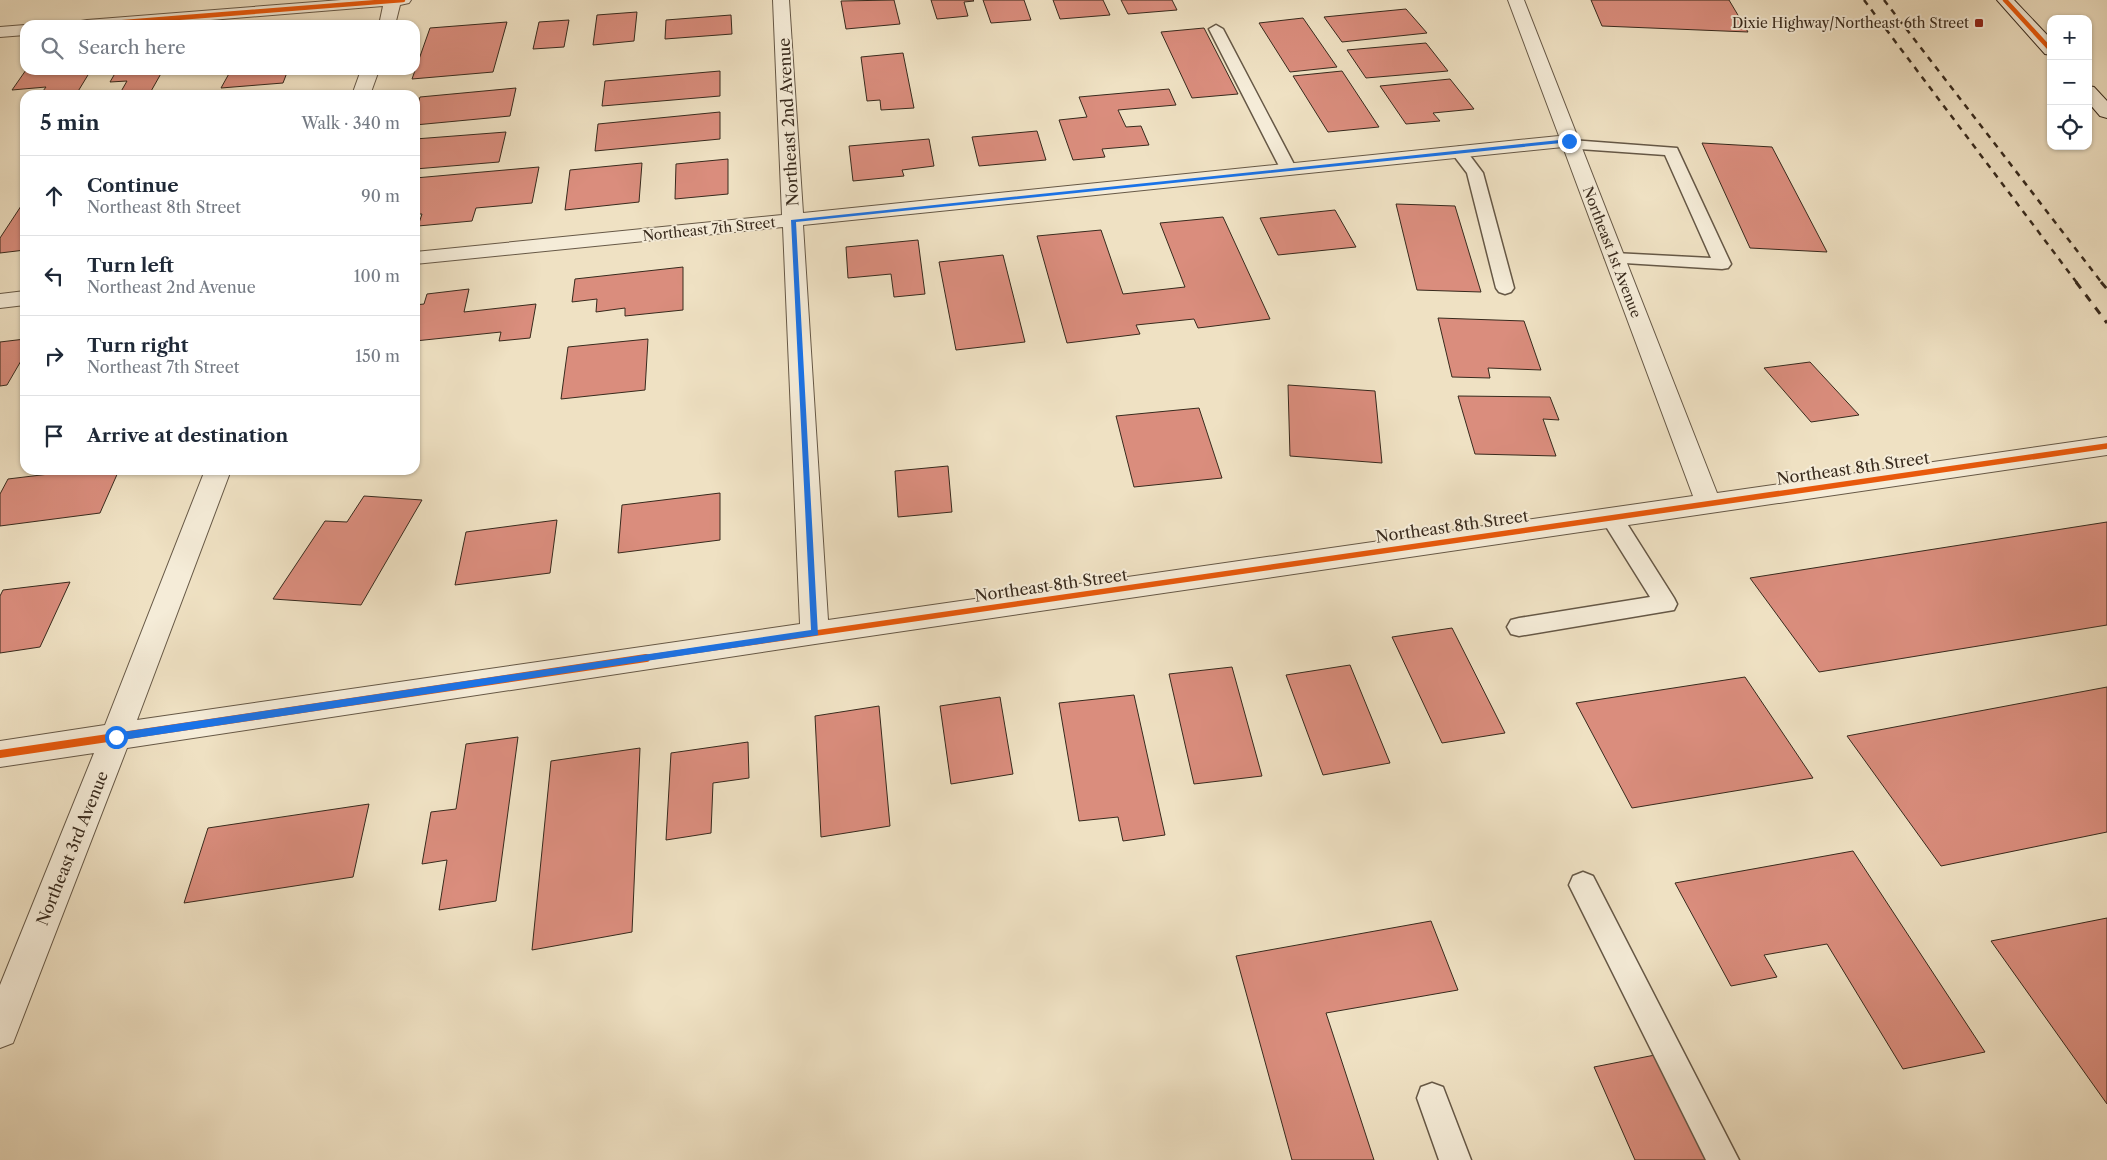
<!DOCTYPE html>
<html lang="en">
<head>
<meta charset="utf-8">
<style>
	:root { --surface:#fff; --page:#f6f6f7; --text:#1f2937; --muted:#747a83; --line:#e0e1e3 }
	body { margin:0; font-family:"Libre Caslon Text",serif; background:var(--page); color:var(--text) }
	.controls { position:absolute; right:15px; top:15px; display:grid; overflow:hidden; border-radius:10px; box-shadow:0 1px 4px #0004 }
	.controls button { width:45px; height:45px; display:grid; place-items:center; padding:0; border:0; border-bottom:1px solid var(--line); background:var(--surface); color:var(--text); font:25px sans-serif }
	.stop { position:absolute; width:15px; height:15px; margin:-11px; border:4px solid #1a73e8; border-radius:50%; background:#fff }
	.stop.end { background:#1a73e8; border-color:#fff; box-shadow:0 1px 5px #0008 }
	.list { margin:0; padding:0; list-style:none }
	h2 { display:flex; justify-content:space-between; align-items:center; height:65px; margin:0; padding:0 20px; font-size:21px }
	h2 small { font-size:16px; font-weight:400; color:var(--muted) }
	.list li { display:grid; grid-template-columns:32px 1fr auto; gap:15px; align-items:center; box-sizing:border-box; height:80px; padding:0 20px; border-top:1px solid var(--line) }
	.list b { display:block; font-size:19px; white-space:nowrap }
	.list p { margin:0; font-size:16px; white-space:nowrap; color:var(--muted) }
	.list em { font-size:16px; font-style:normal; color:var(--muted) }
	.icon { flex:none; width:28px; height:28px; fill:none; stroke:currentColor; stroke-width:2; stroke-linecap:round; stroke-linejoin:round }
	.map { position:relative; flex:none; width:2107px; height:1160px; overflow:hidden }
	.search { position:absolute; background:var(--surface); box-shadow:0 1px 4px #0004; left:20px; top:20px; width:400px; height:55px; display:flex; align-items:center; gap:12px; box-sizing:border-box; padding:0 18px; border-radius:15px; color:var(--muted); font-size:19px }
	.panel { position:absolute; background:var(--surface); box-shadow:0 1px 4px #0004; left:20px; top:90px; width:400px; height:385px; border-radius:15px }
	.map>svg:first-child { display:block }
</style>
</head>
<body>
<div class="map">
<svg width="2107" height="1160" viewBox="0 0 2107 1160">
	<rect width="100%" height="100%" fill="#efe1c3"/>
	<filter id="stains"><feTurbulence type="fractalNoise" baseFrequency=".004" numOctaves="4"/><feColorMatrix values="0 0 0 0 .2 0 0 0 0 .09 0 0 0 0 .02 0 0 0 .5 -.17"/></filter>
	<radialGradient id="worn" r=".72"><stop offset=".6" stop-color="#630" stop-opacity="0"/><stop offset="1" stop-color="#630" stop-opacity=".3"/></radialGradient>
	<path fill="#da8d7d" stroke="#382a1d" d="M894,0l6,24 -54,5 -5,-28z
		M931,0h42l1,1 -10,1 4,14 -31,3z
		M983,0h41l7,20 -40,3z
		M1053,0h50l7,15 -50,4z
		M1121,0h51l5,10 -49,4z
		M1591,0h138l19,32 -146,-6z
		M1406,9l21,24 -85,9 -18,-25z
		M637,12l-3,29 -41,4 4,-30z
		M731,15l1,19 -67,5 1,-19z
		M1303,18l34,49 -47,5 -31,-49z
		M569,20l-5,27 -31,2 6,-27z
		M507,22l-14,50 -81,7 18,-51z
		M1204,28l34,66 -46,4 -31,-66z
		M1426,43l22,28 -82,7 -19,-28z
		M903,53l11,55 -33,2 -1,-10 -13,1 -6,-44z
		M26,70h65l-14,23 -16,2h-21l6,-8 -34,3z
		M117,70h46l-13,23 -24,2h-7l8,-14 -17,1z
		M231,70h57l-5,13 -62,5z
		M720,71v25l-118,10 3,-25z
		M1342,71l37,56 -51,5 -35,-56z
		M1450,79l24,30 -41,4 7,8 -34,3 -26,-38z
		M516,88l-6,28 -95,9v-13l5,-15z
		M1169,89l7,16 -58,5 8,17 15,-1 8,19 -47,4 3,8 -32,3 -14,-40 28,-3 -8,-20z
		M720,112v27l-125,12 3,-27z
		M1037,131l9,29 -67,6 -7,-29z
		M506,132l-7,30 -84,7v-30z
		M929,139l5,27 -32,4 2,6 -51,5 -4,-35z
		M1702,143l70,4 55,105 -77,-4z
		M728,159v35l-53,5 1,-35z
		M642,163l-3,39 -74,8 5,-40z
		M539,167l-7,36 -56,5 -4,13 -54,5 4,-12h-7v-36z
		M25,200v50l-25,3v-15z
		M1396,204l59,2 26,86 -64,-2z
		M1335,210l21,37 -78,8 -18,-37z
		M1223,217l47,102 -72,9 -4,-9 -58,6 4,9 -73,9 -30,-107 64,-6 22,64 62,-7 -25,-64z
		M918,240l7,54 -31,3 -3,-23 -43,4 -2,-31z
		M1003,255l22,87 -69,8 -17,-88z
		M683,267v43l-58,6v-8l-29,4 1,-13 -25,3 3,-23z
		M469,289l-5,23 72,-8 -6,34 -31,3 2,-9 -86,9v-36l9,-1 3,-10z
		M1438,318l86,3 17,49 -53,-2 2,10 -38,-1z
		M25,339v15l-18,31 -7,1v-44z
		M648,339l-3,51 -84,9 7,-52z
		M1810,362l49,53 -48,7 -47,-54z
		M1288,385l87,6 7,72 -92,-7z
		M1458,396l92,1 9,23 -16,-1 13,37 -81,-2z
		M1199,408l23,70 -88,9 -18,-71z
		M948,466l4,46 -54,5 -3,-46z
		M82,470h37l-19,43 -100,13v-32l8,-15z
		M720,493v47l-102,13 4,-48z
		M364,496l58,4 -61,105 -88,-6 52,-78 22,1z
		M557,520l-7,53 -95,12 11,-53z
		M2107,522v103l-288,47 -69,-94z
		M70,582l-30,65 -40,6v-57l3,-6z
		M1452,628l53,105 -63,10 -50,-106z
		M1350,665l40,98 -67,12 -37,-100z
		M1232,667l30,109 -68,8 -25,-110z
		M1745,677l68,101 -181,30 -56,-105z
		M2107,687v145l-166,34 -94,-130z
		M1134,695l31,140 -42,6 -5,-24 -39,4 -20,-118z
		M1000,697l13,77 -62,10 -11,-78z
		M879,706l11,120 -69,11 -6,-121z
		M518,737l-22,164 -57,9 8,-50 -25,4 9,-52 25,-3 10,-65z
		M748,742l1,36 -36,5 -2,50 -45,7 5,-87z
		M640,748l-8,184 -100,18 19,-189z
		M369,804l-16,73 -169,26 24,-75z
		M1853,851l132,201 -82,17 -76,-125 -63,11 13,22 -46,9 -56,-103z
		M2107,918v186l-116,-163z
		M1431,921l27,69 -132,23 48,147h-82l-56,-204z
		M1655,1055l51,105h-71l-41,-93z"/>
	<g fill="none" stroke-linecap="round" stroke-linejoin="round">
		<g stroke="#665846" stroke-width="3">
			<path id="lane" d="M1216,25l7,4 74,141 -2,3h-12l-2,-3 -72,-141z
				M1571,140l106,8 54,116 -3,4 -6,1 -114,-7 -3,-4 3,-4 6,-1 97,5 -46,-103 -100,-7 -2,-3 2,-3z
				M1459,147l6,2 18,24 31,115 -3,4 -6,2 -6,-2 -3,-4 -29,-115 -16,-21 2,-3z
				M1611,509l8,2 55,87 3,6 -3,6 -155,26 -8,-2 -4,-7 4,-7 8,-2 131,-21 -50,-80 3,-6z
				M1583,872l10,4 146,284h-33l-137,-275 4,-9z
				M1432,1083l11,4 28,73h-32l-22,-62 4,-11z"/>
		</g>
		<g stroke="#665846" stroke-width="2">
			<path id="street" d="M341,0h70l-2,3 -9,2 -5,20h-16l4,-19 -233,19h-71l2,-4 6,-1z
				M773,0h16l14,213 756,-77 -51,-136h16l193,493 390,-56v18l-1292,189 -688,104 -114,295 -13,5v-63l94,-232 -94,14v-26l105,-16 100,-255h26l-94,250 663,-96 -17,-397 -368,37v-12l367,-37zM1563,147l130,349 -865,124 -25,-395z
				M25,25v10l-25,2v-10z
				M361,70h18l-9,25h-18z
				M25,291v14l-25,3v-14z"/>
		</g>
		<g stroke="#382a1d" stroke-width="2">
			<path id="secondary" d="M1997,0h17l37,39v16l-6,-1z
				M2088,86l6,1 13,14v17l-7,-2 -12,-14z"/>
		</g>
		<use href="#lane" fill="#f5ecd8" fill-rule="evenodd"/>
		<use href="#street" fill="#f5ecd8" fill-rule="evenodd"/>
		<use href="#secondary" fill="#f5ecd8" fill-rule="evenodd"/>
		<path stroke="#382a1d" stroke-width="2.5" stroke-dasharray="6 6" stroke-linecap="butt" d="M1864,0l213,283
			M1884,0l218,283"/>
		<path stroke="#382a1d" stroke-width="3" stroke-dasharray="8 8" stroke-linecap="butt" d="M2076,282l31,41
			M2101,282l6,7"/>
		<g stroke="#f5ecd8" stroke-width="6">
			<path id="cycleway-far2" d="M2005,0l46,50
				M87,25l316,-25"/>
		</g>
		<g stroke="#f5ecd8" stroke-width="9">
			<path id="cycleway-far1" d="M637,659l1470,-213"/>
		</g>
		<g stroke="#f5ecd8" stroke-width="11">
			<path id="cycleway" d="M0,754l646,-96"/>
		</g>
		<use href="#cycleway-far2" stroke="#e8590c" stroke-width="4.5"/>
		<use href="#cycleway-far1" stroke="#e8590c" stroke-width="5.5"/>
		<use href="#cycleway" stroke="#e8590c" stroke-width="8"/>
	</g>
	<path fill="#1a73e8" d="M1569,139l2,3 -775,80 22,413 -702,106 -5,-4 5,-4 695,-103 -20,-410z"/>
	<rect fill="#8f2418" stroke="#f5ecd8" stroke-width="2" x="1974" y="18" width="10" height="10" rx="2.5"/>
	<g text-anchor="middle" stroke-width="4" stroke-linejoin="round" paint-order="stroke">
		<g font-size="14" fill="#382a1d" stroke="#f5ecd8" text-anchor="end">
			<text x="1969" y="28">Dixie Highway/Northeast 6th Street</text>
		</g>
		<g font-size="14" fill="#382a1d" stroke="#f5ecd8">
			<text transform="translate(709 229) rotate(-6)" y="5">Northeast 7th Street</text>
			<text transform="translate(1612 252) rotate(69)" y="5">Northeast 1st Avenue</text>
		</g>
		<g font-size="16" fill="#382a1d" stroke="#f5ecd8">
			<text transform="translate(788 122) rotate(-93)" y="6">Northeast 2nd Avenue</text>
			<text transform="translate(1853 468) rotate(-8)" y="6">Northeast 8th Street</text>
			<text transform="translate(1452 526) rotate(-8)" y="6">Northeast 8th Street</text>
			<text transform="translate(1051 585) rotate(-8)" y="6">Northeast 8th Street</text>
			<text transform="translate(72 848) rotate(-68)" y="6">Northeast 3rd Avenue</text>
		</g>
	</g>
	<rect width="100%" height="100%" filter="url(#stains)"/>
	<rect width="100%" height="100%" fill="url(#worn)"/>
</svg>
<div class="controls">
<button>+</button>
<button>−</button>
<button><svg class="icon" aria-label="locate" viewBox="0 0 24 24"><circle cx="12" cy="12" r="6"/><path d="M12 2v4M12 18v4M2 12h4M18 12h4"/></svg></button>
</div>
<div class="stop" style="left:116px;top:737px"></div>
<div class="stop end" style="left:1569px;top:141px"></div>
<div class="search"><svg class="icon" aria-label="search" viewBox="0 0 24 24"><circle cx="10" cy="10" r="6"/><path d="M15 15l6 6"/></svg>Search here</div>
<section class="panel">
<h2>5 min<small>Walk · 340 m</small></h2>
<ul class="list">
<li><svg class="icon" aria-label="ahead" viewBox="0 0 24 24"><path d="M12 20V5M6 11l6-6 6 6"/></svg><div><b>Continue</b><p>Northeast 8th Street</p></div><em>90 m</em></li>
<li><svg class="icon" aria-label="left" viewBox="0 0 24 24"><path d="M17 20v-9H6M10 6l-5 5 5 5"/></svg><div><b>Turn left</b><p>Northeast 2nd Avenue</p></div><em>100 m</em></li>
<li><svg class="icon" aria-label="right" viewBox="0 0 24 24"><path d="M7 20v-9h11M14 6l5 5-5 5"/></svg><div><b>Turn right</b><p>Northeast 7th Street</p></div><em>150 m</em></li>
<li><svg class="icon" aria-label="arrive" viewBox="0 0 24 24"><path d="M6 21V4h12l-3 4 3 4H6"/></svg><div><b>Arrive at destination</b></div></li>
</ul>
</section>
</div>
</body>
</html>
